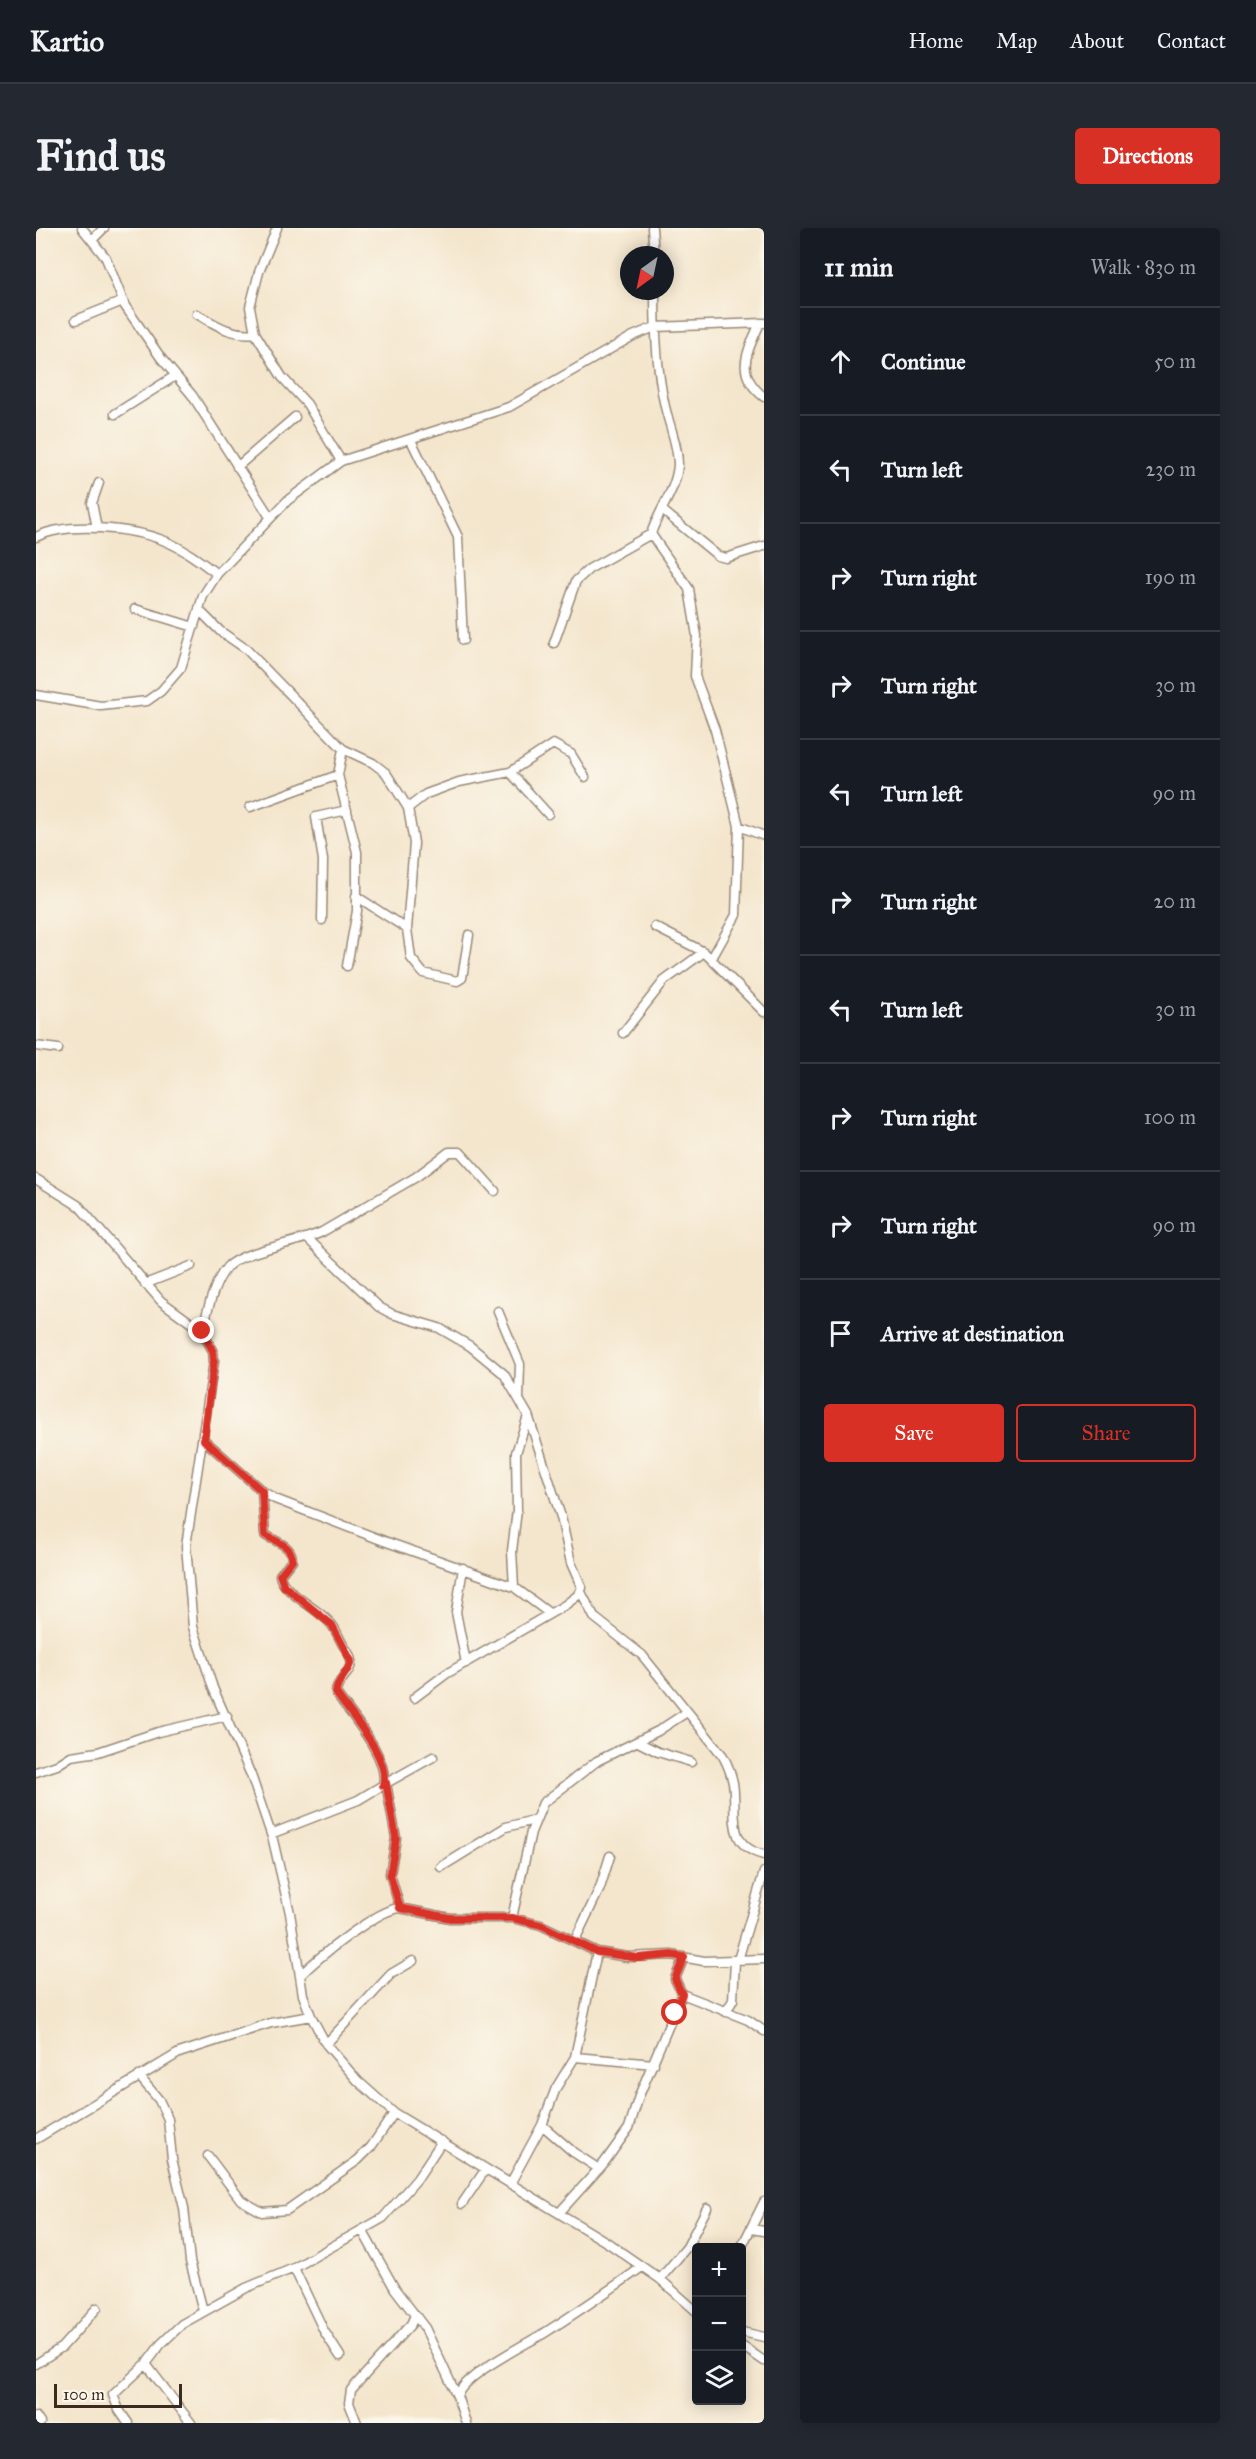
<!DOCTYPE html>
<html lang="en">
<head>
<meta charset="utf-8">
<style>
	:root { --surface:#171b24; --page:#242831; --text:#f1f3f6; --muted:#9ea1a6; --line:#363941; --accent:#d93025 }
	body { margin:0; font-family:"IM FELL Great Primer",serif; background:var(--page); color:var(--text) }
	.controls { position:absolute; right:18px; bottom:18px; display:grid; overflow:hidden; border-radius:6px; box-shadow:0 3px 15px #0003 }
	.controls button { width:54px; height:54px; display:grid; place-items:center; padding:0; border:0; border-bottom:2px solid var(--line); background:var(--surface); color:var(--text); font:30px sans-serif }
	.compass { position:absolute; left:584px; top:18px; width:54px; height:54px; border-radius:50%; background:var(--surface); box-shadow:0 3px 15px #0003; rotate:213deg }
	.scale { position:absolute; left:18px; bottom:15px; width:128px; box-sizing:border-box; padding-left:6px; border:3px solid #3b2a1e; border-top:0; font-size:16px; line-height:21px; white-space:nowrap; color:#3b2a1e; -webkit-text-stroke:4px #fbf7ec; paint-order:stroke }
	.stop { position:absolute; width:18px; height:18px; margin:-14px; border:4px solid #d93025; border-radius:50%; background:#fff }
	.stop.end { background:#d93025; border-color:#fff; box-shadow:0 2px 6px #0008 }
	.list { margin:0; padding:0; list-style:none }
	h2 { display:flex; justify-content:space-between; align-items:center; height:78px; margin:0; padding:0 24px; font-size:26px }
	h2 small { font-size:20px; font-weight:400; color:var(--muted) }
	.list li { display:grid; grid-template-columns:39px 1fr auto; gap:18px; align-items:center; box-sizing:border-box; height:108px; padding:0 24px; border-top:2px solid var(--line) }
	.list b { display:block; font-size:22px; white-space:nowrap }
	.list em { font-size:20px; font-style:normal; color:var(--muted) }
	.actions { display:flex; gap:12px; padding:18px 24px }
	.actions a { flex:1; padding:14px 0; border:2px solid var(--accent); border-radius:6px; text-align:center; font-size:21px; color:var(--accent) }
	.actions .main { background:var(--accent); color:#fff }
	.icon { flex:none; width:33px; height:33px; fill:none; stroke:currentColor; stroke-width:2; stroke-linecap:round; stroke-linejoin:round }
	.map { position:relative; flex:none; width:728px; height:2195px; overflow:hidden; border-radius:6px }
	header { display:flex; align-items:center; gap:36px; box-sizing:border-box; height:84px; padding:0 30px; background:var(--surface); border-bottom:2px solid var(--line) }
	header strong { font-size:28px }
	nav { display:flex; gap:33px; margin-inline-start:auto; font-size:21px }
	.intro { display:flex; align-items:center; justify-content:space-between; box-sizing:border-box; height:144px; padding:0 36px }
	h1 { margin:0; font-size:42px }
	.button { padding:15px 27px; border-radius:6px; background:var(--accent); color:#fff; font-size:21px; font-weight:700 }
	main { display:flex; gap:36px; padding:0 36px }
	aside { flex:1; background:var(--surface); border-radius:6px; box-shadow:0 3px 15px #0003 }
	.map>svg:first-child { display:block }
</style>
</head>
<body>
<header>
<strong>Kartio</strong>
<nav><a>Home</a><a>Map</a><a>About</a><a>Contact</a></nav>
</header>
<div class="intro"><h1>Find us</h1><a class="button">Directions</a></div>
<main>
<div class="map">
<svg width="728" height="2195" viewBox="0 0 728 2195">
	<rect width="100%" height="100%" fill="#fbf7ec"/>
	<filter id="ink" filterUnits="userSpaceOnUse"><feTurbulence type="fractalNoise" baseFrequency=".0167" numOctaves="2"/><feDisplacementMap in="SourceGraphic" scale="12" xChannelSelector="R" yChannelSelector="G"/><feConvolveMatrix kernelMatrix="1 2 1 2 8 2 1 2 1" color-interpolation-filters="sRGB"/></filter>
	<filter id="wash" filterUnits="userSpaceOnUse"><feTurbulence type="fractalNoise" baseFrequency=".008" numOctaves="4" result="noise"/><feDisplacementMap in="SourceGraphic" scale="24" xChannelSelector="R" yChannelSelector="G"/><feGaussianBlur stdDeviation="1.35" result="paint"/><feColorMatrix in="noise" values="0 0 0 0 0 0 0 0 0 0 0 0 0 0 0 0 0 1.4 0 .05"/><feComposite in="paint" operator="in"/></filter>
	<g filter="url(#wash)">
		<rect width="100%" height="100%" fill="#f4e6cd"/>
	</g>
	<g filter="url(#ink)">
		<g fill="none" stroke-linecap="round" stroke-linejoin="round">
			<g stroke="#988876" stroke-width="11">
				<path id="street" d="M46,0l24,30 19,48 36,52 31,37 78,122
					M241,0l-18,44 -9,35 5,26 27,44 25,27 34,57
					M616,0l2,27
					M57,11l11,-11
					M619,63c0,36 1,75 9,111 4,21 14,41 14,63 -2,26 -20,46 -27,69l38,55 8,47 -2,40 20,54 24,96 -3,89 -24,43
					M161,86c19,11 35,22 58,19
					M40,92l47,-19
					M724,95c-13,30 -26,50 4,74
					M79,186l60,-38
					M375,212l47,97 5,103
					M201,239l58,-50
					M626,282l56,46 8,2 38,-12
					M61,300l-5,-25 7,-20
					M0,309c32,-16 97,-9 129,4 19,8 35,20 52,33
					M99,381l59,18
					M163,382l21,21 26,18 97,100 30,14 13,10 22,35 6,35 -7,86 4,29 12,15 34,8 5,-3 7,-43
					M518,415l22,-62 13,-12 62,-35
					M0,467l65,11 46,-5 14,-10 20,-23 22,-72 14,-22 71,-74 53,-39 168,-54 124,-71 22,-9 109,-4
					M307,521l-5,26 19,77v59l-10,55
					M474,544l38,42
					M214,579l88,-32
					M372,580l18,-14 33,-12 51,-10 43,-28 18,10 14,23
					M703,598l25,10
					M320,668l51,33
					M286,692l1,-60 -7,-43 31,-7
					M619,699l49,25 60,60
					M587,805l41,-52 40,-29
					M0,818l22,3
					M0,951l43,27 82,95 41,30 11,20 1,10 -28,185 7,81 20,61 38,87 22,65 17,73 13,82 8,21 15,28 32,37 36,32 214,130 52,36 36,32
					M272,1011l71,68 13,7 47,14 31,18 34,28 24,41 33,102 10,46 11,25 -5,8 -12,9 -119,69 -32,24
					M109,1056l46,-18
					M462,1083l22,53 -1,34
					M166,1103c6,-20 11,-48 25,-64 14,-16 72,-24 95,-35l94,-55 33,-25h11l35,39
					M168,1212l58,51 13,8 109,42 130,46 35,26
					M226,1263l3,44c11,7 27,10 27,25l-12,15c1,17 40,34 52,50 4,5 7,13 11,20 3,4 8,11 8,16 1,13 -15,19 -15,32 15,22 54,65 47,92l-25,15 -87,34
					M427,1340l-7,44 10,51
					M478,1359l-2,-36 5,-41 -1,-57 12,-37
					M545,1364l13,25 48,38 81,101c5,9 8,17 10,27 5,29 -9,62 31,72
					M602,1514l20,10 33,10
					M0,1544l21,-7 14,-9 27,-4 60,-20 69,-16
					M350,1555l10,55 -6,36 10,34
					M347,1557l50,-28
					M405,1639l65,-40 28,-7
					M476,1690l19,-86 12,-29 54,-42 61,-30 29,-19
					M539,1712l25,-52 10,-32
					M702,1732l26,-88
					M264,1748c16,-17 78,-67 100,-68l50,10h62l29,7 56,27 31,5 43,-2 33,6 60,-2
					M646,1766l66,26 16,11
					M690,1784l7,-12 2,-39
					M290,1816l65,-70 22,-13
					M539,1829l79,7
					M103,1848l20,24 9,19 4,40 12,49 6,53 13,50
					M506,1897l31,27 26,17
					M0,1911l143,-86 92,-30 40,-7
					M172,1928l33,44 21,12 25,-2 71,-50 13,-13 23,-34
					M474,1956l32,-59 14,-37 19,-31 22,-105
					M426,1976l23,-34
					M523,1985l45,-50 25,-35 10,-32 43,-102 -7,-15 9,-22
					M715,2001l13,2
					M326,2002l33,59 30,39 32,68
					M705,2020l23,-46
					M258,2040l30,63 16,25
					M624,2051l27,-32 20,-39
					M706,2104l22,5
					M706,2118l22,15
					M0,2136l26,-17 35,-39
					M110,2136l45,59
					M0,2189l4,6
					M92,2195l-9,-13 -6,-15 33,-31 15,-20 21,-20 64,-36 48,-20 89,-50 34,-39 25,-38
					M321,2195l-8,-20 2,-13 60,-66 4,-9
					M430,2195l-9,-27c8,-22 68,-51 89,-64 33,-21 65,-43 96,-65"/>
			</g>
			<use href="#street" stroke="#fff" stroke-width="8"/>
		</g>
	</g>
	<g fill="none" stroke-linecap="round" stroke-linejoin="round" filter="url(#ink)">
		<path stroke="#d93025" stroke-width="8" d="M166,1103l11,20 1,10 -10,79 58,51 3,44c11,7 27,10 27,25l-12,15 4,11 48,39 19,36c-3,13 -15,20 -15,32 15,22 55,66 47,92l3,-2 10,55 -6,37 10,33 50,10h62l29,7 56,27 41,6 33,-3 13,2 -9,22 7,15 -7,19"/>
	</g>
</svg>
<div class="controls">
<button>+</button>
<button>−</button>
<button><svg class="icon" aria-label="layers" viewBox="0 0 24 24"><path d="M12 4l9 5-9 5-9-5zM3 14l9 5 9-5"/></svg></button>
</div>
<svg class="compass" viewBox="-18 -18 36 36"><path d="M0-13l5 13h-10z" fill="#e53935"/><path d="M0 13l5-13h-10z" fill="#9ea1a6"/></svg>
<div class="scale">100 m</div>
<div class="stop" style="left:639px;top:1785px"></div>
<div class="stop end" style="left:166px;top:1103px"></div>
</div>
<aside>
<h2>11 min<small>Walk · 830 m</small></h2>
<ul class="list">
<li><svg class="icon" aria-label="ahead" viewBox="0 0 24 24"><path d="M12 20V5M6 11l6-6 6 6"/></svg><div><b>Continue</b></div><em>50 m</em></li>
<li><svg class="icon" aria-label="left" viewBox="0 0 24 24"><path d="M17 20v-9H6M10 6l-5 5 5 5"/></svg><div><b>Turn left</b></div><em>230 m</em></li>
<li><svg class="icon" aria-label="right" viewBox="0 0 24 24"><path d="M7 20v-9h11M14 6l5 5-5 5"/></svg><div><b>Turn right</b></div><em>190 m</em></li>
<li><svg class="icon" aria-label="right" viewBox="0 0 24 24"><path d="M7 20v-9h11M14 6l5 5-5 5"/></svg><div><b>Turn right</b></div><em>30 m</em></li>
<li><svg class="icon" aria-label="left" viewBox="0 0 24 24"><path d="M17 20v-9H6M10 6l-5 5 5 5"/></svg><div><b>Turn left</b></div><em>90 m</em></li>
<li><svg class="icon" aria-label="right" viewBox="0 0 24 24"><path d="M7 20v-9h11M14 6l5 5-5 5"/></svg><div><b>Turn right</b></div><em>20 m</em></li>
<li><svg class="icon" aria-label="left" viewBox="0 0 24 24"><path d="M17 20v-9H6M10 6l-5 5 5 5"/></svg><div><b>Turn left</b></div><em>30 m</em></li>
<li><svg class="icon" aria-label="right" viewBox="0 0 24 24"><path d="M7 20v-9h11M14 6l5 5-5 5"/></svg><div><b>Turn right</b></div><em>100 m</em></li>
<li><svg class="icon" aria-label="right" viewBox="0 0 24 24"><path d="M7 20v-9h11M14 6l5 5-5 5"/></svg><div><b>Turn right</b></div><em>90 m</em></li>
<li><svg class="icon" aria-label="arrive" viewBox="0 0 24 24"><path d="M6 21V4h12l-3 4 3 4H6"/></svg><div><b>Arrive at destination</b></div></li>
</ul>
<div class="actions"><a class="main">Save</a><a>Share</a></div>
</aside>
</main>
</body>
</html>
